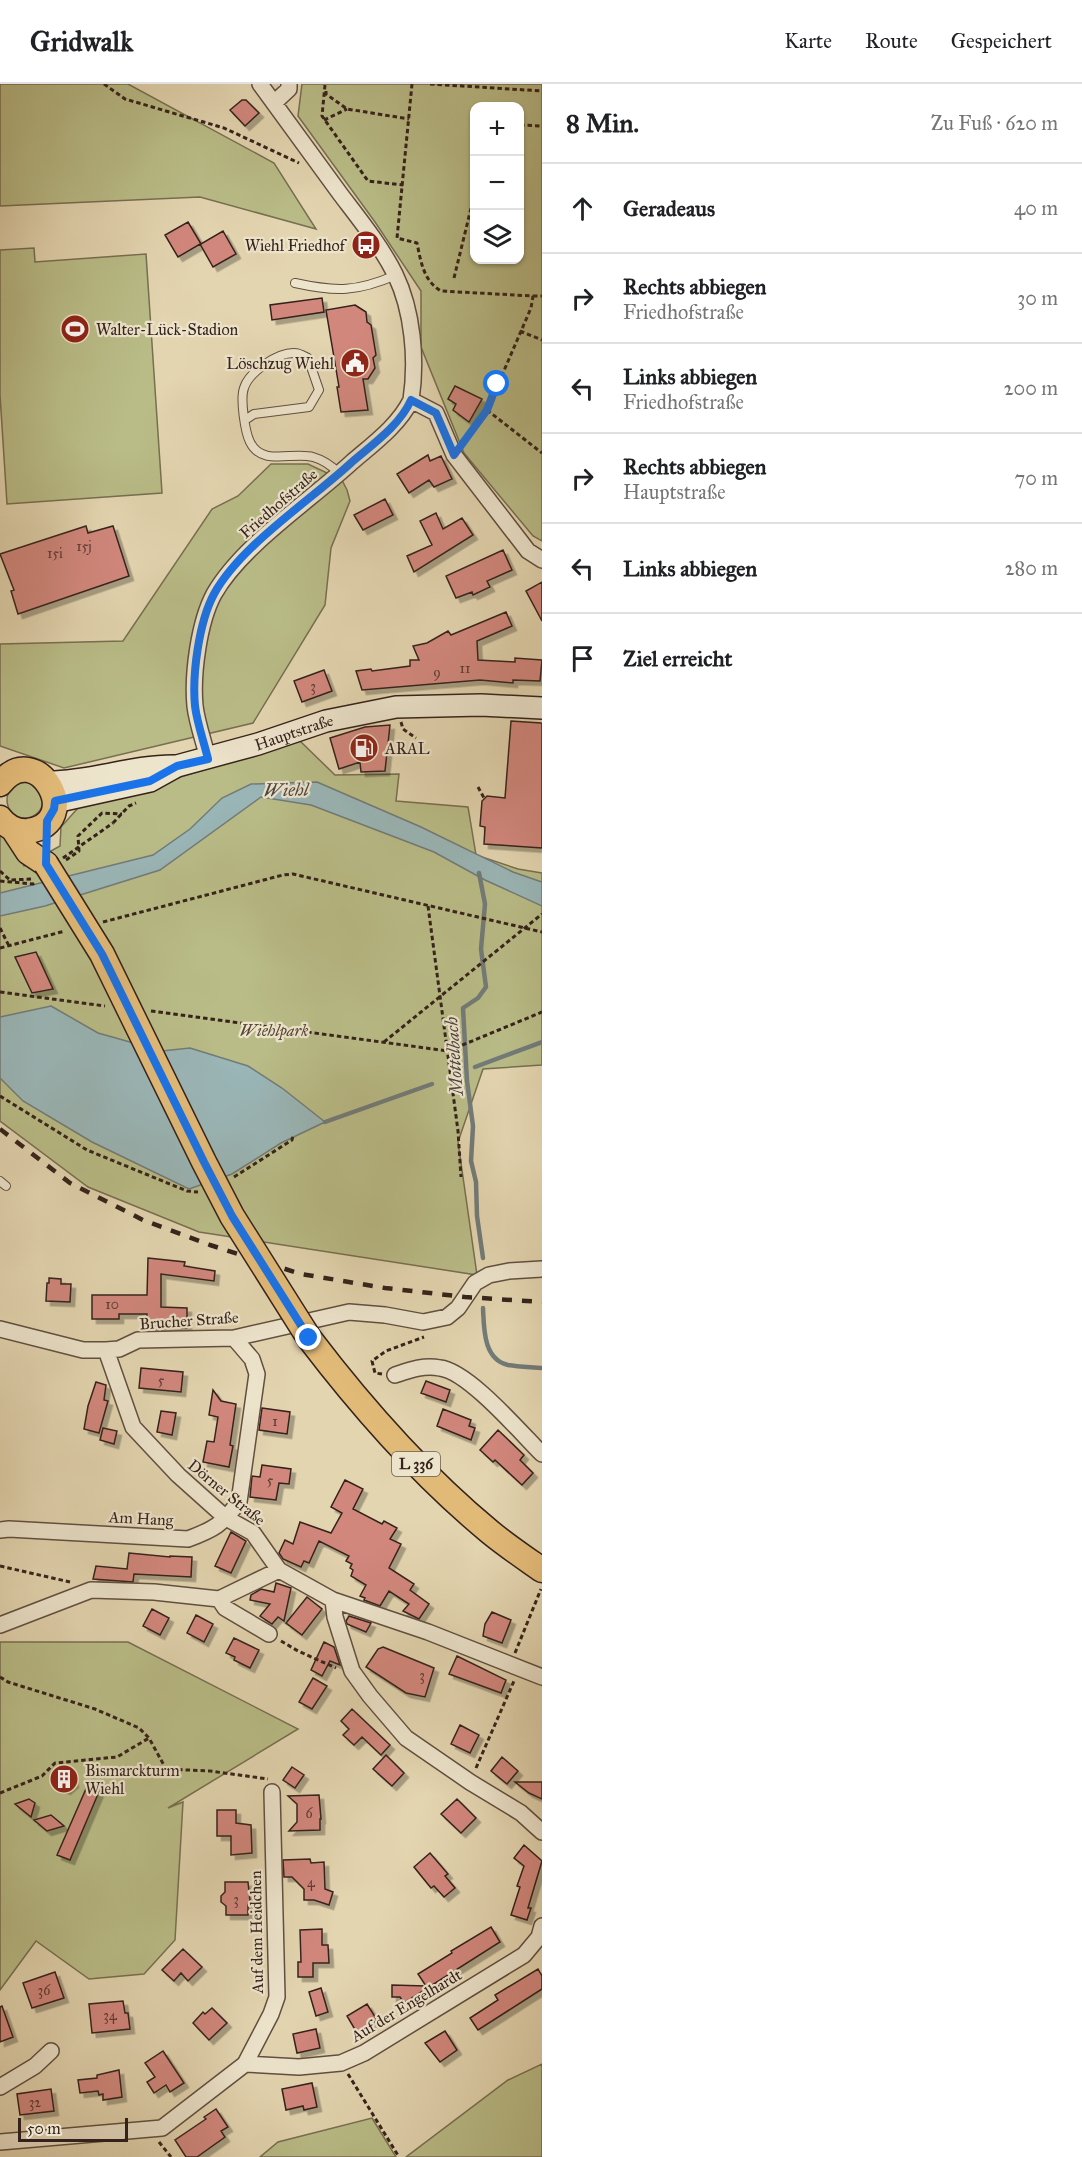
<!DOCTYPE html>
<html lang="de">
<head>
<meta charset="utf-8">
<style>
	:root { --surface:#fff; --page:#f2f2f2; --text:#202124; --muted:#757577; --line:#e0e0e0 }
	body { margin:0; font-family:"IM FELL Great Primer",serif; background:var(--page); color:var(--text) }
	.controls { position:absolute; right:18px; top:18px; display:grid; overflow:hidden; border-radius:12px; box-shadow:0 2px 4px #0004 }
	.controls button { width:54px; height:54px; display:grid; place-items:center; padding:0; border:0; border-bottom:2px solid var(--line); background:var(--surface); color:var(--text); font:30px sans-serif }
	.scale { position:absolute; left:18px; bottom:15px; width:110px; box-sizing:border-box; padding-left:6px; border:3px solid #35221b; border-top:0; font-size:16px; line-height:21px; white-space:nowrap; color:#35221b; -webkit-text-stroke:4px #ede4cc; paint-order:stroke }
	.stop { position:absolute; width:18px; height:18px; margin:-14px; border:4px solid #1a73e8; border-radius:50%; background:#fff }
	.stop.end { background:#1a73e8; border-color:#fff; box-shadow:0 2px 6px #0008 }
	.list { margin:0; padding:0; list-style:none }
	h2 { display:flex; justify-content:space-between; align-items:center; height:78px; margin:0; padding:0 24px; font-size:26px }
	h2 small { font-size:20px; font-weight:400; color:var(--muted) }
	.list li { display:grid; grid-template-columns:39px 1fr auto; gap:18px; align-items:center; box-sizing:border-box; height:90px; padding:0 24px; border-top:2px solid var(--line) }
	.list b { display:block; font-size:22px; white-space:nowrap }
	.list p { margin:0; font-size:20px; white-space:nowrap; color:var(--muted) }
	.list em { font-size:20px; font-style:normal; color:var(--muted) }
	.icon { flex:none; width:33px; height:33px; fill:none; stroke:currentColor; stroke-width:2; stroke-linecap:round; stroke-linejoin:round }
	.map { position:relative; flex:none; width:542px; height:2073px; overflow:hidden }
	header { display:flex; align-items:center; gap:36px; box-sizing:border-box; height:84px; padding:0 30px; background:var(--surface); border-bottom:2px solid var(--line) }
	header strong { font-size:28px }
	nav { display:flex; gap:33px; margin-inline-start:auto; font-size:21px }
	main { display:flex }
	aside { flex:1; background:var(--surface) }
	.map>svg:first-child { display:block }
</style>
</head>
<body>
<header>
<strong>Gridwalk</strong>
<nav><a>Karte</a><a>Route</a><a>Gespeichert</a></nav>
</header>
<main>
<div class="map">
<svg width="542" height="2073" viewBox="0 0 542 2073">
	<defs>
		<filter id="shadow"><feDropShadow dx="4.5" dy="4.5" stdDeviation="0" flood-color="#0004"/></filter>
	</defs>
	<rect width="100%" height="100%" fill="#e3d5b0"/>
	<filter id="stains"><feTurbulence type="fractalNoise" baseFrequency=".00333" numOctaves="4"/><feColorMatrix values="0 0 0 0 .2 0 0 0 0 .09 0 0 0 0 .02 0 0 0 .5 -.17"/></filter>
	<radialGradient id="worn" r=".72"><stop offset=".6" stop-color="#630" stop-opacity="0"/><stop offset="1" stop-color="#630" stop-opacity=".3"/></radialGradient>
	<path fill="#b9bc87" stroke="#776f51" stroke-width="1.5" fill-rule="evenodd" d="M0,0h128l146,79 42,66 -116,-32 -200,9z
		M302,0h240v457l-9,-5 -69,-83 -43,-106v-56l-46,-69 -77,-106zM475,22h45v154h-45z
		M34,164l1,14 111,-8 16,239 -155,11 -7,-109v-145z
		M271,380h37l34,16 5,10 3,11 -19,47 -6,57 -72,118 -189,45 -64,-22v-102l123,-3 89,-132 26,-13z
		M300,657l35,34 64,-1 -3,27 72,6 8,48 42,14 24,4v192l-59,4 -25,73 19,133 -278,-43 -111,-45 -88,-66v-290l15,18 9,17 36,-20 1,-19 17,-19z
		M7 716a18 18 0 1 1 36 0a18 18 0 1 1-36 0Z
		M0,1558h128l170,87 -130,79 15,-6 -8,138 -31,34 -55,5 -53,-38 -36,49z
		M542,1980v93h-136l102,-77z
		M372,2034l24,39h-136l18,-15z"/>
	<path fill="#9ab6b7" stroke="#727b79" stroke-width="1.5" d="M317,698l104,45 92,45 29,10v24l-57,-26 -51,-28 -123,-47 -50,-8 -101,73 -115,36 -45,10v-23l153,-38 37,-26 32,-31 29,-14z
		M51,922l47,27 64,18 28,-3 58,18 34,22 43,34 -44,21 -49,31 -43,15 -97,-47 -69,-41 -23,-23v-61z"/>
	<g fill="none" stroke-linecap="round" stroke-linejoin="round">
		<path stroke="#727b79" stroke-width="4.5" d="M479,789l6,31 -4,45 5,38 -8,11 -15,10 4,73 6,45 -2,35 5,21 1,34 6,42
			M475,983l67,-25
			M325,1038l107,-38
			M483,1224c1,20 0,51 25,57 11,2 23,2 34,3"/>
	</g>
	<path fill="#d2877d" stroke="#35221b" stroke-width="1.5" filter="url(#shadow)" d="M242,16h4l13,13 -14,13 -15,-16z
		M188,138l13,22 22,-13 13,23 -23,13 -13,-23 -22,13 -13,-22z
		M322,214l2,14 -52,8 -2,-15z
		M355,221l11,7 1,10 4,3 5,30 -3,3 2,10 -7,11h-5l5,31 -27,2 -4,-25h2l-13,-77z
		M455,302l27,13 -13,23 -16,-12 3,-6 -8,-5z
		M428,371l2,6 11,-5 11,23 -18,8 -5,-7 -20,13 -12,-19z
		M385,415l8,16 -30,15 -9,-15z
		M436,429l7,16 19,-11 11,17 -59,37 -7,-16 25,-11 -12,-24z
		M86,442l2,7 25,-7 16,50 -111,38 -7,-23 3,-1 -14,-36z
		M503,466l9,20 -25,11 3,6 -17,8 -1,-3 -16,6 -10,-22z
		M542,498v39l-16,-30z
		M506,528l6,14 -35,15 1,19 37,2v-4l27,2 -2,21 -27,-1v3l-33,-3 -118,10 -6,-19 15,-2 1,2 38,-5v-6h9l-6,-14 14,-3 21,-12 3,4z
		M324,586l8,21 -30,11 -8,-21z
		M511,637l30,2 1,1v124l-58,-4 1,-17 -5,-1 2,-25 5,-5 18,2z
		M390,641l-5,46 -24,1 -1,-10 -21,7 -9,-31 35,-11z
		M36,868l17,37 -21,4 -17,-36z
		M148,1174l37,4 -1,4 31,5 -1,10 -53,-7v33l26,1v20l-41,-2 1,-12h-28v5h-27v-24h55z
		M49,1194l12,1v5h10l-1,18 -24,-1 1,-18h2z
		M141,1284l42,4 -2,20 -42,-4z
		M426,1297l24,9 -4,12 -25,-9z
		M96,1298l10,3 -2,15 4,1 -9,32 -15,-4 4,-23z
		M213,1306l8,11 15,3 -6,41 3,1 -4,21 -26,-5 4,-21 7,1 4,-25 -9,-2z
		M262,1324l28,4 -3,22 -28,-4z
		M443,1325l28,11 -2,6 6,2 -4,12 -34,-14z
		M161,1327l15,2 -4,22 -15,-3z
		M103,1344l14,3 -3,13 -14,-4z
		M498,1346l26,25 -4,5 13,13 -11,12 -27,-25 -2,2 -13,-12z
		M262,1381l29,4 -2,15 -10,-1 -3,17 -26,-3 2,-21 8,1z
		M345,1396l18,9 -10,20 29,15 2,-3 13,7 -7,11 11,5 -12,24 25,16 -4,6 19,14 -10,15 -16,-8 6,-7 -20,-13 -9,15 -16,-6 1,-2 -5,-2 6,-11 -15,-9 2,-6 -3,-2 2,-4 -6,-3 3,-5 -30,-15 -10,22 -5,-2 -3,6 -18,-8 -4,-6 6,-13 8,4 7,-22 31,11 11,-20 -11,-6z
		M231,1448l15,9 -15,32 -16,-7z
		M129,1469l41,4v-1l22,1 -1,20 -57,-3 -1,8 -40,-3 3,-13 31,3z
		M276,1499l15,5 -7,33 -6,-4 -6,7 -12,-8 10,-12 -20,-4 1,-5 10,-6 13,3z
		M307,1513l15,12 -20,26 -16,-12z
		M152,1525l17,9 -9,17 -17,-9z
		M492,1528l19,8 -9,23 -19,-7 2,-12z
		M196,1531l17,9 -9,18 -17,-9z
		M349,1532l22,7 -5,9 -19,-8 -1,-3z
		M234,1554l25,12 -9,18 -16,-8 1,-3 -9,-4z
		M324,1558l10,5 6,18 -10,-4 -8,15 -11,-6z
		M383,1563l51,21 -9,29 -19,-4 -40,-26 12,-18z
		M457,1572l49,24 -5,13 -52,-19z
		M313,1594l14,8 -15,23 -13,-7z
		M352,1625l38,36 -9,10 -19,-18 -8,8 -11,-10 6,-6 -8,-8z
		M460,1641l19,10 -9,18 -19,-9z
		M386,1671l18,18 -12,13 -19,-17z
		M502,1673l16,14 -11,13 -16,-13z
		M292,1683l12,8 -9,13 -12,-8z
		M62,1686l10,3 2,10 -8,7 -10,-4 -1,-10z
		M89,1698l12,5 -31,73 -13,-5z
		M515,1698h27v17l-13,-6z
		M319,1711l2,24h-1v11l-31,1 8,-9v-18l-9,-8z
		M29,1715l6,4 -4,14 -16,-13z
		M457,1715l19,19 -15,15 -20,-19z
		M217,1726h19v13l15,2 1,28 -21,2v-19h-14z
		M51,1731l13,11 -17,5 -13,-11z
		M524,1761l18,16 -14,47h3l-4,12 -16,-5 9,-28 -3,-1 7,-20 -10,-8z
		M430,1769l18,21 -3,2 10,12 -11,9 -10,-11 -3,2 -17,-21z
		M310,1775l1,4 13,-1 1,27 8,3 -4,13 -15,-5h-10v-11l-12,-12h-8l-1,-17z
		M225,1798h23l2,19 -2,2v12h-22v-9l-5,-4v-6l4,-4z
		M491,1843l9,15 -96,61 -4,-6h-8v-12l34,1 -8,-12 34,-21 -1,-2z
		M322,1845v16h6l1,18h-16v14h-15v-15h3l-1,-32z
		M183,1865l19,18 -14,14 -7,-8 -7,8 -12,-11z
		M538,1885l4,7v13l-64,41 -8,-12 28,-18 -3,-5z
		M55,1888l9,26 -32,10 -9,-25z
		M321,1904l7,24 -12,4 -7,-24z
		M123,1917l2,12h3l2,16 -38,4 -3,-29z
		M367,1920l10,16 -20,13 -10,-17z
		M2,1922l11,31 -13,5v-35z
		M212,1924l15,15 -18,17 -16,-17 10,-11 2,2z
		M316,1945l4,19 -23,5 -4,-19z
		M445,1947l12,19 -17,12 -15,-19z
		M163,1967l21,32 -14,9 -4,-7 -12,8 -7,-11 8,-5 -10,-14z
		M119,1986l3,27 -19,3v-6l-4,1 -1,-4 -18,2 -2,-13 19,-2v-3z
		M312,1999l5,24 -13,3 -1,-4 -17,4 -4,-21z
		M51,2005l3,22 -34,4 -3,-21z
		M216,2025l12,18 -7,4 4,6 -28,20h-11l-11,-17 31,-21 -2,-2z"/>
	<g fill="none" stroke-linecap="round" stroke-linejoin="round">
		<g stroke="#604f40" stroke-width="10">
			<path id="lane" d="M295,199c41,9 62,9 101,-8
				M245,336l9,-6 55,-7 10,-17 -11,-32c-4,-2 -9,-5 -13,-5 -17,-1 -46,19 -51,35 -4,11 1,44 6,54 12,25 43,9 63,15 11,3 19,9 27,17
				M0,1097l6,5"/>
		</g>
		<g stroke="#604f40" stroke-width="18">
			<path id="street" d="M260,0c27,37 54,74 81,111 19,25 40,51 54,79 18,37 22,86 16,126l25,13 18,42 74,96 14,9
				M274,19l15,-14v-5
				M208,675c-4,-17 -11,-36 -13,-53 -3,-32 4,-84 19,-112 28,-49 96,-93 138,-132 21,-18 47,-37 59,-62
				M0,1245l83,21h23l13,-1 19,-9 96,-2 115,-26 36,3 38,7 24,-5 11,-9 17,-25 14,-8 20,-4 33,-2
				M106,1266l27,77 45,48 48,43 27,15 26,37 54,30 95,32 114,45
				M395,1291c15,-5 28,-10 45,-7 28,3 80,64 102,86
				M0,1446l9,-1 179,10c27,-10 33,-14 51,-37l18,-128 -5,-15 -18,-21
				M219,1515l6,9 44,26
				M333,1516l2,17 17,54 18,25 36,42 64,44 51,31 21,19
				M0,1541l91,-35 63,2 65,7 60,-29
				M245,1980l26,-50 6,-17 -5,-205
				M0,2003l35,-21 16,-15
				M0,2058l162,-14 83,-64 54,3 42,-4 23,-10 160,-98 15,-18 3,-11"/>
		</g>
		<g stroke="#35221b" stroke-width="24">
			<g id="secondary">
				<path d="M49,698c42,0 82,-16 124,-16"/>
				<path id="s1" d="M55,718l95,-21 27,-15 81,-22 68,-23 70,-14 85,-2 61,3"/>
			</g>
		</g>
		<g stroke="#35221b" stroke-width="27">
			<path id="primary" d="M0,700c37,-48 86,39 28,47 -11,1 -21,-4 -28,-13
				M13,745l15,23 18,12
				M309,1254c54,71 112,137 181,194 17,14 35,26 52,38"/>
		</g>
		<path stroke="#35221b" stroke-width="3" stroke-dasharray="4.5 3" stroke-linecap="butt" d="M104,0l21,15 99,29 75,35
			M412,0l-15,154 20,5c4,20 7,38 24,48l92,5 -2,12 -44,102 -23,32
			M430,0l112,7
			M325,1l-3,31 46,65 35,4
			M326,7v3l21,15 62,10
			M324,36l23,-11
			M520,41l22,1
			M454,194l21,-86
			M533,212h9
			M520,247l22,9
			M487,326l55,43
			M401,638l2,7 13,9
			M478,703l6,11
			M113,739l16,-17 7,-3
			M66,776l13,-9 -1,-15 24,-23 20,1
			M0,797l33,3 3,-2
			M428,822l30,225 3,46
			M103,838l180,-47 10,-1 249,58
			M0,844l9,18
			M0,864l65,-17
			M0,908l105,14
			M151,927l297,40 94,-39
			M384,958l158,-128
			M0,1012l87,54 100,41 11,1
			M234,1093l58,-37 1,-4
			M382,1290l-7,-1 -3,-12 14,-10 38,-14
			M0,1482l70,16
			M281,1557l17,10 38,17
			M515,1569l26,-64
			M0,1593l8,5 87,27 44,19 10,10 17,31 44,2 58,8
			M476,1684l38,-87
			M0,1709l42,-17 13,-13 62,-6 32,-19
			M348,1990l51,83
			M159,2058l12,15"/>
		<use href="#lane" stroke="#ede4cc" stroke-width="8"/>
		<use href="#street" stroke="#ede4cc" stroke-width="15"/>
		<use href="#secondary" stroke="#ede4cc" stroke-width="21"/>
		<use href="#primary" stroke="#e2ba78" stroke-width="24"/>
		<path stroke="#35221b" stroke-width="4.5" stroke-dasharray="10 10" stroke-linecap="butt" d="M0,1045l70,54 73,37 67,25 91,29 84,14 80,9 77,5"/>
		<g stroke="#35221b" stroke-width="27" stroke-linecap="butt">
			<path id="primary-bridge" d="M46,780l56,90 102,208 28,54 77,122"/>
		</g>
		<path stroke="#35221b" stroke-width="3" stroke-dasharray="4.5 3" stroke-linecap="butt" d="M63,774l50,-35
			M0,787l10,9 23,-1"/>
		<use href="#primary-bridge" stroke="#e2ba78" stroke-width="24"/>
	</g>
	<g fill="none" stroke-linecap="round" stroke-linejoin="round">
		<path stroke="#1a73e8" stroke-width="8" d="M309,1254l-77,-122 -28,-54 -102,-208 -56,-90 1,-43 7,-12 1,-8 95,-20 27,-15 31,-7c-4,-17 -11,-36 -13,-53 -3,-32 4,-84 19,-112 27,-49 96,-93 138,-132 21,-18 48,-37 59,-62l25,13 18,42 33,-45 10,-26"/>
	</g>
	<defs>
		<g id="bus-disc" transform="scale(1.5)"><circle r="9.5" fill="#8f2418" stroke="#ede4cc"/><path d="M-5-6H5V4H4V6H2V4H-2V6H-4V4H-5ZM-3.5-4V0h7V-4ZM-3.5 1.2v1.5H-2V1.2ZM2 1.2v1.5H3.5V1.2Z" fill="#fff"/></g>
		<g id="stadium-disc" transform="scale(1.5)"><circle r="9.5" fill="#8f2418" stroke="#ede4cc"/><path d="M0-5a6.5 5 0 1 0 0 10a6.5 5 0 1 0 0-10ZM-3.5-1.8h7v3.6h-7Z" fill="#fff"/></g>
		<g id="civic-disc" transform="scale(1.5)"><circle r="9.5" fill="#8f2418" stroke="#ede4cc"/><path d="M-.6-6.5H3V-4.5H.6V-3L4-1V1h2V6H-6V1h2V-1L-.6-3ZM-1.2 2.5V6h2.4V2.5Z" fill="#fff"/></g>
		<g id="fuel-disc" transform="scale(1.5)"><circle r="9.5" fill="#8f2418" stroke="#ede4cc"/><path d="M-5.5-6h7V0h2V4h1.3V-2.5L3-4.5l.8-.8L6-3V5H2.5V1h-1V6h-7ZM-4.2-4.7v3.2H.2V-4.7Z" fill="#fff"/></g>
		<g id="building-disc" transform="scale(1.5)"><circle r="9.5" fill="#8f2418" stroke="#ede4cc"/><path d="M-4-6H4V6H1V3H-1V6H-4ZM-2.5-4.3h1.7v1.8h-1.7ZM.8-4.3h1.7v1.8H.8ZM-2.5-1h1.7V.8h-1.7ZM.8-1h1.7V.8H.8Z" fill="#fff"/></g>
	</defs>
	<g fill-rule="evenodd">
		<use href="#bus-disc" x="366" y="161"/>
		<use href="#stadium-disc" x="75" y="245"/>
		<use href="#civic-disc" x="355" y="279"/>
		<use href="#fuel-disc" x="364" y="664"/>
		<use href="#building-disc" x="64" y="1695"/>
	</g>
	<g text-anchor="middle" stroke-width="4.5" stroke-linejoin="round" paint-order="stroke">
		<g font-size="14" fill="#5c3b34">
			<text x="84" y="467">15j</text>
			<text x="55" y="474">15i</text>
			<text x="465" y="589">11</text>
			<text x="437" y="593">9</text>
			<text x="313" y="607">3</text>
			<text x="112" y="1225">10</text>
			<text x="161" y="1301">5</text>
			<text x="275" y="1342">1</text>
			<text x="270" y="1401">5</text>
			<text x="422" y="1596">3</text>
			<text x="309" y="1734">6</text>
			<text x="311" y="1803">4</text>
			<text x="236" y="1820">3</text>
			<text x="44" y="1911">36</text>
			<text x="110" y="1936">34</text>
			<text x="35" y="2023">32</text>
		</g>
		<rect fill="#ede4cc" stroke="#6c5c50" stroke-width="1.5" x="392" y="1368" width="48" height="24" rx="4.5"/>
		<g font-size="15" font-weight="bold" fill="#35221b">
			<text x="416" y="1385">L 336</text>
		</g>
		<g font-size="16" fill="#35221b" stroke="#ede4cc" text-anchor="start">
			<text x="345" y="167" text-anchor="end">Wiehl Friedhof</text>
			<text x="96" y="251">Walter-Lück-Stadion</text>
			<text x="334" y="285" text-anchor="end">Löschzug Wiehl</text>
			<text x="385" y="670">ARAL</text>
			<text x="85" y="1692">Bismarckturm<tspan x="85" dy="18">Wiehl</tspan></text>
		</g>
		<g font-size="16" fill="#35221b" stroke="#ede4cc">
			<text transform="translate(278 419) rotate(-41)" y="6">Friedhofstraße</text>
			<text dy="6" stroke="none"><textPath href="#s1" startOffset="250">Hauptstraße</textPath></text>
			<text transform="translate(189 1236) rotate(-4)" y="6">Brucher Straße</text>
			<text transform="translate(227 1408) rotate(39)" y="6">Dörner Straße</text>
			<text transform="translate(141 1434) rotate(3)" y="6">Am Hang</text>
			<text transform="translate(256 1848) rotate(-91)" y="6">Auf dem Heidchen</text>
			<text transform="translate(406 1921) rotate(-31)" y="6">Auf der Engelhardt</text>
		</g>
		<g font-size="16" font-style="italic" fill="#564836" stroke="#ede4cc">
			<text x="274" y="952">Wiehlpark</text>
		</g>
		<g font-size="18" font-style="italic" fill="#4e4742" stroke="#ede4cc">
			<text transform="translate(286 706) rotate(-1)" y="6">Wiehl</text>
			<text transform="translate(454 972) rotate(-94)" y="6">Mottelbach</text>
		</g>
	</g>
	<rect width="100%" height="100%" filter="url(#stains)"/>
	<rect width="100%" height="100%" fill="url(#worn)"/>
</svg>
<div class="controls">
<button>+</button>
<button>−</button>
<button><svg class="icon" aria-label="layers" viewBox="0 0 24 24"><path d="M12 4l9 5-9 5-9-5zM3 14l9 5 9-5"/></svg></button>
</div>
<div class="scale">50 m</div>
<div class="stop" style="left:497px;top:300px"></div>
<div class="stop end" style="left:309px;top:1254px"></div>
</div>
<aside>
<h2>8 Min.<small>Zu Fuß · 620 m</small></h2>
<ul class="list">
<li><svg class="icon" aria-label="ahead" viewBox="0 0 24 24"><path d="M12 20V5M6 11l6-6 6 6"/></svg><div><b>Geradeaus</b></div><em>40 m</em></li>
<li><svg class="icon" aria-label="right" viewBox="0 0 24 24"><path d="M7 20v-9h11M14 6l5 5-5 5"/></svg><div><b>Rechts abbiegen</b><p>Friedhofstraße</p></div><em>30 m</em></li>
<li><svg class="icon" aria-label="left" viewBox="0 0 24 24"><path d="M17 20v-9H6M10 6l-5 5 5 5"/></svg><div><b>Links abbiegen</b><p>Friedhofstraße</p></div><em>200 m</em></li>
<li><svg class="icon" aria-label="right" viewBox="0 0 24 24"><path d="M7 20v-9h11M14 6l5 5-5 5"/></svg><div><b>Rechts abbiegen</b><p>Hauptstraße</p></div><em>70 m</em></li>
<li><svg class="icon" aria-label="left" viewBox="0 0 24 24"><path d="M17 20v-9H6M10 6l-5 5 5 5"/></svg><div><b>Links abbiegen</b></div><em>280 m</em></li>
<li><svg class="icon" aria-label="arrive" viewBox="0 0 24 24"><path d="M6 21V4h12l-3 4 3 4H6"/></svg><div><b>Ziel erreicht</b></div></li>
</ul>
</aside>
</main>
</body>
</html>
